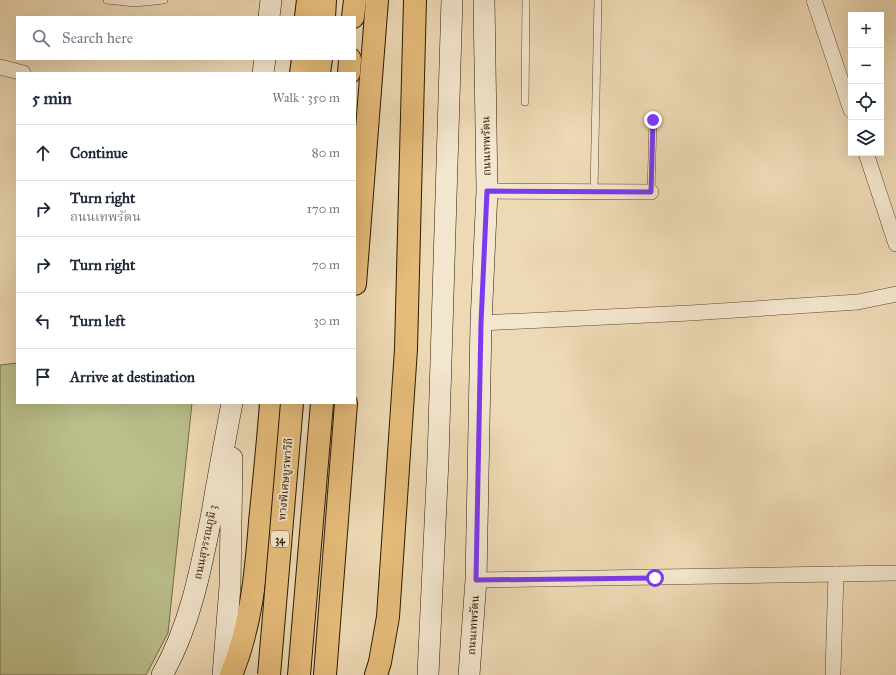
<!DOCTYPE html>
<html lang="en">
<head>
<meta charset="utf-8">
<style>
	:root { --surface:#fff; --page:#f2f2f3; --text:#1f2937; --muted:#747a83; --line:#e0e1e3 }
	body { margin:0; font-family:"IM FELL Great Primer","Noto Serif Thai",serif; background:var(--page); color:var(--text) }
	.controls { position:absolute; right:12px; top:12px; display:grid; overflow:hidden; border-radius:0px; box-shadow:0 4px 16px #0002 }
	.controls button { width:36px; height:36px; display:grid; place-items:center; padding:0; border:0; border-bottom:1px solid var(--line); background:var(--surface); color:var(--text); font:20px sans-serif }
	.stop { position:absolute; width:12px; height:12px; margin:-9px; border:3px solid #7c3aed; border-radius:50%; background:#fff }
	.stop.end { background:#7c3aed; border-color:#fff; box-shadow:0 1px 4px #0008 }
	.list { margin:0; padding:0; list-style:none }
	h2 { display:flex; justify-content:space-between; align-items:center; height:52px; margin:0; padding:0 16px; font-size:17px }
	h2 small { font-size:13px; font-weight:400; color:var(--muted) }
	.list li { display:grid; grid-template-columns:26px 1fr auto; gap:12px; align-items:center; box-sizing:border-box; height:56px; padding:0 16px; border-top:1px solid var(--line) }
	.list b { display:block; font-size:15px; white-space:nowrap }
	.list p { margin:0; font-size:13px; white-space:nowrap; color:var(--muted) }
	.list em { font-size:13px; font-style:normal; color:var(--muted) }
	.icon { flex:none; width:22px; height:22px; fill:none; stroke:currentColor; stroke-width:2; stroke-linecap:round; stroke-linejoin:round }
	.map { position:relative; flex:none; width:896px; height:675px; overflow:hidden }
	.search { position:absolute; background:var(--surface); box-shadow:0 4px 16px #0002; left:16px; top:16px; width:340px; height:44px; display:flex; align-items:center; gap:10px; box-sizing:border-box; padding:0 14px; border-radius:0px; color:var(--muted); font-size:15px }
	.panel { position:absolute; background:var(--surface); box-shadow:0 4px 16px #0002; left:16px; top:72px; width:340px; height:332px; border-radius:0px }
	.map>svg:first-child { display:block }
</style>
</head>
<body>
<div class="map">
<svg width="896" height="675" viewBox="0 0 896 675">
	<rect width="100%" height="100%" fill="#edd9b4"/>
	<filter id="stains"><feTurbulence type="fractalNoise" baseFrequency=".005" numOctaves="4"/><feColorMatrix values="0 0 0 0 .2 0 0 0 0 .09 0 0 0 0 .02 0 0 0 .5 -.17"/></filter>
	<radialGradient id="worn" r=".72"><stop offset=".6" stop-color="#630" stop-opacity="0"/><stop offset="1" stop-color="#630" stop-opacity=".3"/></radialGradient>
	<path fill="#babf8b" stroke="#726c47" d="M17,363v40h175l-24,230 -22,42h-146v-310z"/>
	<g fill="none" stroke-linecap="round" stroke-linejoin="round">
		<g stroke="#5b492f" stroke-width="8">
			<path id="service" d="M107,0l28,3 29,-3
				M525,102l1,-102
				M594,191l4,-191
				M651,192l2,-72"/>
		</g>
		<g stroke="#5b492f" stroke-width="16">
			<path id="minor" d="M814,0l37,110
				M0,67l23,6
				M866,153l30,91
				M487,191l164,1
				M481,323l209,-10 168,-11 38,-8
				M476,580l420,-7
				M833,672l3,-98"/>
		</g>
		<g stroke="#2a1903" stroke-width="22">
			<path id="secondary" d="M269,17l2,-17
				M263,73l2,-14
				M162,675c28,-49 39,-106 50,-162 6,-36 13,-73 20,-110
				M223,675l7,-89 2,-128
				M428,675l10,-215 14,-460
				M469,675l7,-95 5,-257 6,-132 -3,-191"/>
		</g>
		<g stroke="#2a1903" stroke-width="24">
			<path id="trunk" d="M355,284l22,-284
				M325,675l21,-272"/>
		</g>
		<g stroke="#2a1903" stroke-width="24">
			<path id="motorway" d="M306,17l2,-17
				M324,17l1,-17
				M353,17l2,-17
				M301,73l2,-14
				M319,73l2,-14
				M349,73l1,-14
				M231,675c20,-48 25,-101 29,-153 4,-40 8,-79 11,-119
				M299,675l23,-272
				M376,675l4,-13 8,-45 18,-268 9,-349"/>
		</g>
		<use href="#service" stroke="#f3e6ce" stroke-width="7"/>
		<use href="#minor" stroke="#f3e6ce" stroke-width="15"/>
		<use href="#secondary" stroke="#f3e6ce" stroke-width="21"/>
		<use href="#trunk" stroke="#e6bc7a" stroke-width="22"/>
		<use href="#motorway" stroke="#e6bc7a" stroke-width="22"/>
		<g stroke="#2a1903" stroke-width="24" stroke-linecap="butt">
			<path id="motorway-bridge" d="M269,675l23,-272"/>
		</g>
		<use href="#motorway-bridge" stroke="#e6bc7a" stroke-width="22"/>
	</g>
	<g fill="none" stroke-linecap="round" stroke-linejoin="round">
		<path stroke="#7c3aed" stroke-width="5" d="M653,120l-2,72 -164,-1 -6,132 -5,257 179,-2"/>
	</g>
	<g text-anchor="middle" stroke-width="3.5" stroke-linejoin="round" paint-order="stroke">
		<rect fill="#f3e6ce" stroke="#665640" stroke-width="1" x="271" y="531" width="18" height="16" rx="3"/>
		<g font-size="10" font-weight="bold" fill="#2a1903">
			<text x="280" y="543">34</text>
		</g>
		<g font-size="11" fill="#2a1903" stroke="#f3e6ce">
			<text transform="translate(486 146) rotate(-91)" y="4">ถนนเทพรัตน</text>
			<text transform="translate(285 479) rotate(-85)" y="4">ทางพิเศษบูรพาวิถี</text>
			<text transform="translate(205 542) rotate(-78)" y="4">ถนนสุวรรณภูมิ 3</text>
			<text transform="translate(473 625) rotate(-86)" y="4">ถนนเทพรัตน</text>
		</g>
	</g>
	<rect width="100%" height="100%" filter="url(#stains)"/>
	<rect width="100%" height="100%" fill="url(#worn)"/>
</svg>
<div class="controls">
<button>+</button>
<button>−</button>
<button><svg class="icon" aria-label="locate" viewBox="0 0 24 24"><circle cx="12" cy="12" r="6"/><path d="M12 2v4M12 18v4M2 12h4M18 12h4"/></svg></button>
<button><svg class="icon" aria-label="layers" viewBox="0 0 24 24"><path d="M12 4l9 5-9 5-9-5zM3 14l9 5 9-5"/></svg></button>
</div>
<div class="stop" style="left:655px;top:578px"></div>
<div class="stop end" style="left:653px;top:120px"></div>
<div class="search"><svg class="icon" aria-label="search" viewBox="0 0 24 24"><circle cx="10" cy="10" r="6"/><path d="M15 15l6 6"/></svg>Search here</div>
<section class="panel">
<h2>5 min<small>Walk · 350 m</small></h2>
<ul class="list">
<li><svg class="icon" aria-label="ahead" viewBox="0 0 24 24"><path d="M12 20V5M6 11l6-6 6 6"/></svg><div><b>Continue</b></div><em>80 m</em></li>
<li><svg class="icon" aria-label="right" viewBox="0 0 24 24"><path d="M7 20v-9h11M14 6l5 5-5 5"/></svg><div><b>Turn right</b><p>ถนนเทพรัตน</p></div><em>170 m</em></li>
<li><svg class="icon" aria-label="right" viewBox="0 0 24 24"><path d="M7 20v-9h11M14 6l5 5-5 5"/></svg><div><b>Turn right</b></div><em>70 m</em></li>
<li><svg class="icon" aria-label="left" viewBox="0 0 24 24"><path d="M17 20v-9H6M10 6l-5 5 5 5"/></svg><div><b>Turn left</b></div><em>30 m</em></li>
<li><svg class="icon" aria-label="arrive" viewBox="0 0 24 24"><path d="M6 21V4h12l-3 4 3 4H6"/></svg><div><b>Arrive at destination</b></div></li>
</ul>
</section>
</div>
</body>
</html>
